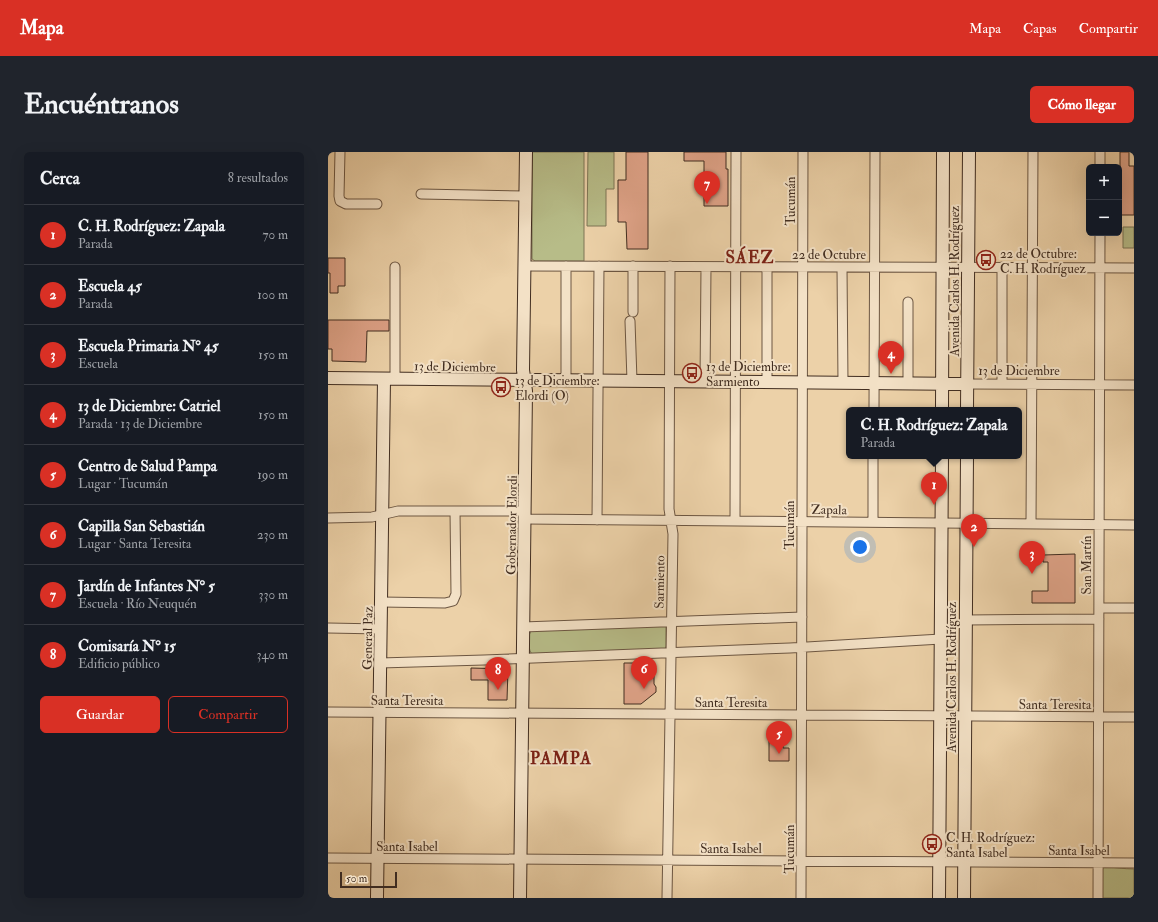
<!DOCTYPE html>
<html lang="es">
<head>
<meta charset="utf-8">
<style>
	:root { --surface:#171b24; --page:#20242c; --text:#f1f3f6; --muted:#9ea1a6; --line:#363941; --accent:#d93025 }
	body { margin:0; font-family:"IM FELL Double Pica",serif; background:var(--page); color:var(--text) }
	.controls { position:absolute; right:12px; top:12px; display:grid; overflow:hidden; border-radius:6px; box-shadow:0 4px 16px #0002 }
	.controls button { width:36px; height:36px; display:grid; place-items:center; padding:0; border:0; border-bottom:1px solid var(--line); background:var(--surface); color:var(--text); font:20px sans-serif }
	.scale { position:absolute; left:12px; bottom:10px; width:57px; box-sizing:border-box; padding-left:4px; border:2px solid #412d20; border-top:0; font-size:11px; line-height:14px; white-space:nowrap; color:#412d20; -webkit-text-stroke:3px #f3e1c6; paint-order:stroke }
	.you { position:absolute; left:532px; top:395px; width:14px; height:14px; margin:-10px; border:3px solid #fff; border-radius:50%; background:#1a73e8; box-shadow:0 0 0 6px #1a73e833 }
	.badge { display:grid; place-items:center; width:26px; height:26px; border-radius:50%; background:var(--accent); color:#fff; font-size:13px; font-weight:700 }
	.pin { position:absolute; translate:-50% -33px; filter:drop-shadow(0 1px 2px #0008) }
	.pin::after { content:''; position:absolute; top:21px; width:14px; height:12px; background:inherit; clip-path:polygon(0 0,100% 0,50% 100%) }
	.popup { position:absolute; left:518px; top:255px; width:176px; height:52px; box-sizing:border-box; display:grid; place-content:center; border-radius:6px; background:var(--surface); filter:drop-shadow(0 1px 3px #0005); font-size:13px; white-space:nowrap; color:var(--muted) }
	.popup b { font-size:15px; color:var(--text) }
	.popup::after { content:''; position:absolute; left:50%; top:100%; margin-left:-8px; border:8px solid transparent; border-top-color:var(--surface) }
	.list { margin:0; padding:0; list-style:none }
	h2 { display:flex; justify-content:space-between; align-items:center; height:52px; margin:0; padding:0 16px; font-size:17px }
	h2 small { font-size:13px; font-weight:400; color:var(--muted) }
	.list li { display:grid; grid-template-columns:26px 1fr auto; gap:12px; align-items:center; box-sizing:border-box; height:60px; padding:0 16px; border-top:1px solid var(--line) }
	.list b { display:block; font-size:15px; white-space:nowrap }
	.list p { margin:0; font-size:13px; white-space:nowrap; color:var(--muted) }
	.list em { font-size:13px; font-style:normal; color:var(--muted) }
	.actions { display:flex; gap:8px; padding:12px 16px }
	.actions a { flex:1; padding:9px 0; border:1px solid var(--accent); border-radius:6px; text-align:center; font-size:14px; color:var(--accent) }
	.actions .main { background:var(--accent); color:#fff }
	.map { position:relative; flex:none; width:806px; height:746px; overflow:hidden; border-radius:6px }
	header { display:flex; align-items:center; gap:24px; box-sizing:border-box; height:56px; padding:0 20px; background:var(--accent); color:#fff }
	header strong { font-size:19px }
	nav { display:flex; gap:22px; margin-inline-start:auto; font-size:14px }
	.intro { display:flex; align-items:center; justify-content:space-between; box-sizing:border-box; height:96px; padding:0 24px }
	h1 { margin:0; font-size:28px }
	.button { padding:10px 18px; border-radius:6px; background:var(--accent); color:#fff; font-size:14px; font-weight:700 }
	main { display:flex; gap:24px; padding:0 24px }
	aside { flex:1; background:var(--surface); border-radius:6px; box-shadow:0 4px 16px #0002 }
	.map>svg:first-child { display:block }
</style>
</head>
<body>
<header>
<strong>Mapa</strong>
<nav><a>Mapa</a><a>Capas</a><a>Compartir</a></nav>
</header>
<div class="intro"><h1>Encuéntranos</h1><a class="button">Cómo llegar</a></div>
<main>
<aside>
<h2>Cerca<small>8 resultados</small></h2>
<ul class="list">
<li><span class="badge">1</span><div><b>C. H. Rodríguez: Zapala</b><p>Parada</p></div><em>70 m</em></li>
<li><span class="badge">2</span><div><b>Escuela 45</b><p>Parada</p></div><em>100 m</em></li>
<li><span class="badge">3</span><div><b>Escuela Primaria N° 45</b><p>Escuela</p></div><em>150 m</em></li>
<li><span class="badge">4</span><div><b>13 de Diciembre: Catriel</b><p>Parada · 13 de Diciembre</p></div><em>150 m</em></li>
<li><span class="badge">5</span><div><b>Centro de Salud Pampa</b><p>Lugar · Tucumán</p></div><em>190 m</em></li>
<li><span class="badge">6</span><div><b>Capilla San Sebastián</b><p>Lugar · Santa Teresita</p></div><em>230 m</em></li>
<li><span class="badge">7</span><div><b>Jardín de Infantes N° 5</b><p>Escuela · Río Neuquén</p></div><em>330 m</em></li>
<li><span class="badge">8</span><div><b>Comisaría N° 15</b><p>Edificio público</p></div><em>340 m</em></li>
</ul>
<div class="actions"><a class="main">Guardar</a><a>Compartir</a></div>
</aside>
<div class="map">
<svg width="806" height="746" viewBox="0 0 806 746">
	<rect width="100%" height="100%" fill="#ecd1a8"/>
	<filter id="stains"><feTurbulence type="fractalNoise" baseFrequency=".005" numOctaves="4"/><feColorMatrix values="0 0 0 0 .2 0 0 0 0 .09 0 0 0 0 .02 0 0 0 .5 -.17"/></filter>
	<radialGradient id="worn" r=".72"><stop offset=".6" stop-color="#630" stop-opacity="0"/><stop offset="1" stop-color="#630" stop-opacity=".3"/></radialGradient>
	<path fill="#b7bc88" stroke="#7c7454" d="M204,0h52v109h-49l-3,-2z
		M260,0h26v37h-8v37h-19z
		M795,75h11v21h-11z
		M338,474v20l-1,3 -131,5 -3,-1c-3,-6 -4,-18 1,-23z
		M776,715c11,0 19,2 30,2v29h-33l1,-28z"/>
	<path fill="#dea287" stroke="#412d20" d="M298,0h22v97h-21l-1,-27h-8v-42h8z
		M356,0h42v17h2v37h-24v-45h-20z
		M792,0h9v14h5v49h-14z
		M0,106h17v28h-7v7h-8v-20h-2z
		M0,168h61v11h-22l-1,31 -34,-1v-12h-4z
		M747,402v49h-43v-12h16v-29h-5v-7z
		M296,511h24v12h6v9l2,3v5l-15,12h-17z
		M143,516l37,1 -1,31h-19v-20h-17z
		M441,582h14v14h6v13h-20z"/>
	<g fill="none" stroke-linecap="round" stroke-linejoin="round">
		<g stroke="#6c5642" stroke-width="11">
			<path id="street" d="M12,0l-1,44 1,5 6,3h31
				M772,15v-15
				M93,42l104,2
				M196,114l610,2
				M238,114v115
				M305,114v46
				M514,115l1,116
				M580,150v81
				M302,169l2,60
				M67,227v-112
				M377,230l1,-115
				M439,230v-115
				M639,232l167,1
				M674,232v-117
				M546,258l1,-258
				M0,366l44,-1 26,-6h127
				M197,367l609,6
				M269,368l2,-254
				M407,369l1,-369
				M545,370v-66
				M703,372l2,-372
				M53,450l64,1 8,-2 3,-7 -1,-83
				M771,456h35
				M638,468l133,-1
				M195,475l279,-10
				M0,476l53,1
				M52,511l104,-3 306,-12 151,-9
				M0,560l806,5
				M0,706l806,5
				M339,746l6,-364 -4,-25 1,-243
				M473,746l2,-746
				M770,746l2,-665"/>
		</g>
		<g stroke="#412d20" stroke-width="14">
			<path id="secondary" d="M0,226l639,6
				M614,258l1,-258
				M639,258l2,-258
				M49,746l7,-519
				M192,746l6,-507 -3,-21 3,-218
				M611,746l3,-442
				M636,746l3,-442"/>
		</g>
		<use href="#street" stroke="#f3e1c6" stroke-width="9"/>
		<use href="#secondary" stroke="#f3e1c6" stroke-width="12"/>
	</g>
	<defs>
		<g id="bus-ring" transform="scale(1)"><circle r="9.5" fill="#f3e1c6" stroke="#8f2418" stroke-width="1.5"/><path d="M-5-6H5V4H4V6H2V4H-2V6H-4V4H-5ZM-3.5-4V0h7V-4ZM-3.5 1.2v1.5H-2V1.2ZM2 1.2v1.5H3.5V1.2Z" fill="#8f2418"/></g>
	</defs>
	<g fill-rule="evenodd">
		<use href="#bus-ring" x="658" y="108"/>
		<use href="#bus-ring" x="364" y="221"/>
		<use href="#bus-ring" x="173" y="235"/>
		<use href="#bus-ring" x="604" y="692"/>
	</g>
	<g text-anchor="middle" stroke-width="4" stroke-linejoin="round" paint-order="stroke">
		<g font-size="13" fill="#412d20" stroke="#f3e1c6">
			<text transform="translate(462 49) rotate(-90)" y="5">Tucumán</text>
			<text x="501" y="107">22 de Octubre</text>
			<text transform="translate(626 129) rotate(-90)" y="5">Avenida Carlos H. Rodríguez</text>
			<text transform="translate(127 214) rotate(1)" y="5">13 de Diciembre</text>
			<text x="691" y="223">13 de Diciembre</text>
			<text transform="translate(501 357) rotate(1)" y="5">Zapala</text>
			<text transform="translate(183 373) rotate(-89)" y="5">Gobernador Elordi</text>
			<text transform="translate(461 373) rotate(-90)" y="5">Tucumán</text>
			<text transform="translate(758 413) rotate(-90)" y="5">San Martín</text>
			<text transform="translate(331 430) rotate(-89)" y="5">Sarmiento</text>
			<text transform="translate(39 486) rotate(-89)" y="5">General Paz</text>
			<text transform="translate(623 525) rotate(-90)" y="5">Avenida Carlos H. Rodríguez</text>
			<text x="79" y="553">Santa Teresita</text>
			<text x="403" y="555">Santa Teresita</text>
			<text x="727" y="557">Santa Teresita</text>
			<text x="79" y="699">Santa Isabel</text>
			<text x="403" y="701">Santa Isabel</text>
			<text transform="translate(461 697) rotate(-90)" y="5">Tucumán</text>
			<text x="751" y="703">Santa Isabel</text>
		</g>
		<g font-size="13" fill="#412d20" stroke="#f3e1c6" text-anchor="start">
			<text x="672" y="106">22 de Octubre:<tspan x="672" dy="15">C. H. Rodríguez</tspan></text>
			<text x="378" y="219">13 de Diciembre:<tspan x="378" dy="15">Sarmiento</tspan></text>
			<text x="187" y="233">13 de Diciembre:<tspan x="187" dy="15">Elordi (O)</tspan></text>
			<text x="618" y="690">C. H. Rodríguez:<tspan x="618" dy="15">Santa Isabel</tspan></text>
		</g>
		<g font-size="17" font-weight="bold" letter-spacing="1" fill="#7a1f14" stroke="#f3e1c6">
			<text x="422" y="111">SÁEZ</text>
			<text x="233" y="612">PAMPA</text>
		</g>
	</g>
	<rect width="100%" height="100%" filter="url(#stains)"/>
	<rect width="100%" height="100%" fill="url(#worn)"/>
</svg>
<div class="controls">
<button>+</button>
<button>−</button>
</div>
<div class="scale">50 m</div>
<div class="you"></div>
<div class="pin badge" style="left:606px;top:353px">1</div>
<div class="popup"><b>C. H. Rodríguez: Zapala</b>Parada</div>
<div class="pin badge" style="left:646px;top:395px">2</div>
<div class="pin badge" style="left:704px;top:422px">3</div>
<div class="pin badge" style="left:563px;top:222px">4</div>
<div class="pin badge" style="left:451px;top:602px">5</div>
<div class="pin badge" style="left:316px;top:537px">6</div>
<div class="pin badge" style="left:379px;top:52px">7</div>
<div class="pin badge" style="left:170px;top:538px">8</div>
</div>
</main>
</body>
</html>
